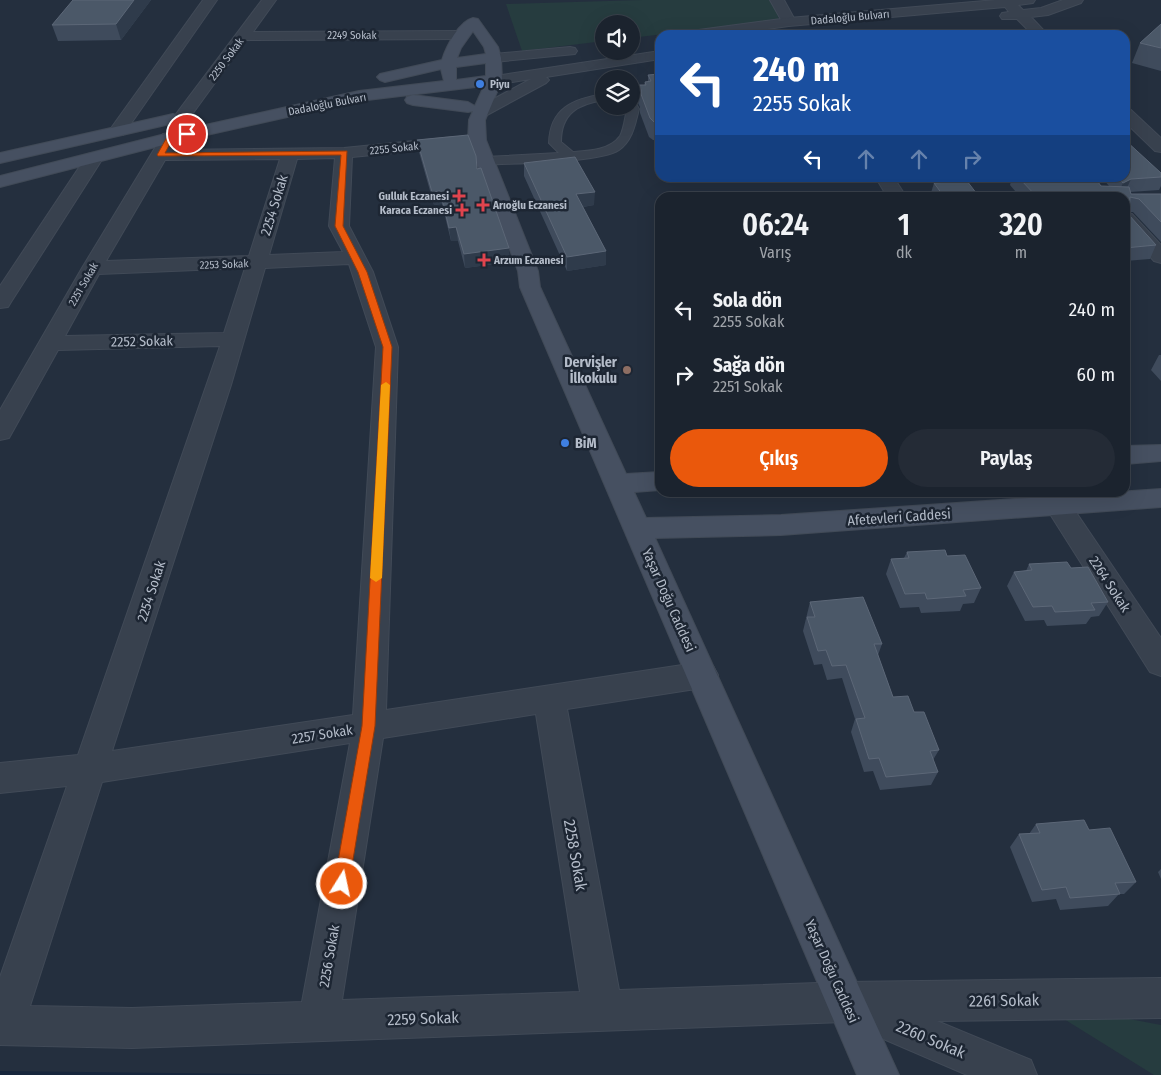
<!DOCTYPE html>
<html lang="tr">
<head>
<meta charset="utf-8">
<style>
  :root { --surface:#1b232e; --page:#242b36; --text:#f1f3f6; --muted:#a0a4aa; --line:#39404a; --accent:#ea580c }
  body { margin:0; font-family:"Fira Sans Condensed",sans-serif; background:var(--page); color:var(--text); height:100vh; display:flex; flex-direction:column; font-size:19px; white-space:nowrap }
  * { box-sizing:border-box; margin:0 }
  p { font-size:16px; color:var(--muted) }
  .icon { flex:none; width:28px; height:28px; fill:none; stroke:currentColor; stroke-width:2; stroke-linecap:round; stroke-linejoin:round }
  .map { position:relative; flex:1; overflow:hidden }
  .details { position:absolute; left:655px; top:192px; width:475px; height:305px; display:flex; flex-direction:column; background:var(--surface); border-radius:15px; box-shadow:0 5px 20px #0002,0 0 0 1px var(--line) }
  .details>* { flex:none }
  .banner { position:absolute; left:655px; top:30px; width:475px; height:152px; border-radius:15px; box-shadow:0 5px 20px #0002,0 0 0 1px var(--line); background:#1a4fa0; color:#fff; overflow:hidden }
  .fabs { position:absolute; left:595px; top:15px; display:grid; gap:10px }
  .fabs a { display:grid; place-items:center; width:45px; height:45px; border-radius:50%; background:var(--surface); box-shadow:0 5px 20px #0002,0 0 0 1px var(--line); font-size:25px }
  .pin { position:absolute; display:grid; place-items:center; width:42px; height:42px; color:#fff; margin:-21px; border:2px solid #fff; border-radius:50%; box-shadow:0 1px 5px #0007 }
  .me { position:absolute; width:55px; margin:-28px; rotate:10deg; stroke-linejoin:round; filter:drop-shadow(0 0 4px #0008) }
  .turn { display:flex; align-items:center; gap:18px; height:105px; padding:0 15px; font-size:22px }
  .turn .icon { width:65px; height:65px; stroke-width:2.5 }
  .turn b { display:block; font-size:35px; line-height:42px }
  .lanes { display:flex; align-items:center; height:48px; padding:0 15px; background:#0003; justify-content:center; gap:25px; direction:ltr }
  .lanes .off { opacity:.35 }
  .eta { display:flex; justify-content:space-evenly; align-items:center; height:85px; text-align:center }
  .eta b { font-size:30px; font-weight:600; line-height:35px }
  .action { display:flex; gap:10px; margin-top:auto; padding:10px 15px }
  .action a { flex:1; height:58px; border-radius:30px; background:var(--accent); color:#fff; font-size:20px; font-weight:600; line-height:58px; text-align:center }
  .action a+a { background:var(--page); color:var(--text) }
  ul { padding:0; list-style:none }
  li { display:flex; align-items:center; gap:15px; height:65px; padding:0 15px }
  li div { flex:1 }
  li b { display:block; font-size:19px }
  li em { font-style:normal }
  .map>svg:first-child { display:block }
  .green { fill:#263c3f }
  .water { fill:#17263c }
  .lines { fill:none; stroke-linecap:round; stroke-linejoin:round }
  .service-casing { stroke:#414a57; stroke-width:2 }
  .minor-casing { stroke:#414a57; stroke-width:2 }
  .tertiary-casing { stroke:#414a57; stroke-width:2 }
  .secondary-casing { stroke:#414a57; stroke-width:2 }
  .service { fill:#38414e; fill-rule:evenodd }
  .minor { fill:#38414e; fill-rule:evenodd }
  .tertiary { fill:#38414e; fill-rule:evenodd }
  .secondary { fill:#465061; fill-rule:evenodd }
  .wall { fill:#3f4b5c }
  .shaded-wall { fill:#2f3b4b }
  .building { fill:#4b5868; stroke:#5c6777 }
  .route { fill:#ea580c; stroke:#983908 }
  .slow { fill:#f59e0b }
  .shop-dot { fill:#3f7fe0; stroke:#1d2633; stroke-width:2 }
  .health-dot { fill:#e0444e; stroke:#1d2633; stroke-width:2 }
  .education-dot { fill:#8d6e63; stroke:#1d2633; stroke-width:2 }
  .labels { text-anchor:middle; stroke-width:5; stroke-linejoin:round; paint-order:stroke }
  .far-street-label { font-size:11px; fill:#b4bcc9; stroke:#1d2633 }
  .far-poi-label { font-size:11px; font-weight:bold; fill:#b4bcc9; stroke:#1d2633; text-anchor:start }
  .street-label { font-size:14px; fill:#b4bcc9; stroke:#1d2633 }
  .poi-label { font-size:14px; font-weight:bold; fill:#b4bcc9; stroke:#1d2633; text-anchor:end }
  .near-street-label { font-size:16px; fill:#b4bcc9; stroke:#1d2633 }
</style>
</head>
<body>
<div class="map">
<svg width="1161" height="1075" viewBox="0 0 1161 1075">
  <rect width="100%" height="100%" fill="#242f3e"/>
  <path class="green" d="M642,0h131l6,20 -148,18v-14h-27v17l-82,10 -16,-47z
    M1035,1001l126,24v50h-7z"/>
  <path class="water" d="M0,1071l330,4h-330z"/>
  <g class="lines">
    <defs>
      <path id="service" d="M604,94v6c-26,4 -43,13 -43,42l12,10c16,-1 37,-2 47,-16 4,-7 5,-19 7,-27l-1,-3h5v-5l4,1 4,7c-4,15 -6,31 -20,41 -19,13 -107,13 -134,15l-6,-4 6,-4 74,-4 -10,-10c1,-35 24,-44 55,-49z"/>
      <path id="minor" d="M262,0h14l-23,32 208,-1 5,1 2,3 -2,3 -5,1 -215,1 -58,80h-12l-2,-3 2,-3z
        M770,0h14l12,22 -2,3h-10z
        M169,133l6,1 2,4 -6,12 173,-2 110,-11 6,1 3,4 -3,4 -6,1 -102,10 -3,69 24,46 25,75 -12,363 316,-48 11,4 5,9 -5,9 -11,4 -135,21 52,281 227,-8 315,-4v40l-224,3 94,39 6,15h-70l-123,-53 -712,26 -132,-3v-68l67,-191 -67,7v-30l78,-8 142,-409 -162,4 -49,88 -9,2v-30l82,-142 79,-130 2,-4zM335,158l-6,68 14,26 -74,3 28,-96zM280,159l-31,97 -143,5 59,-101zM349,264l27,83 -23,368 -241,36 119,-366 34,-117zM245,268l-21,65 -159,3 34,-62zM536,714l44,278 -238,8 41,-262zM350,743l-48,259 -170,6 -102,-2 72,-224z
        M94,153l6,1 3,4 -92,144 -3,5 -8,1v-22l88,-132z
        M876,178h18l13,20h-19z
        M1125,212l7,2 29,31v18l-7,-2 -29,-32z
        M1058,497l9,2 94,139v38l-11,-4 -105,-166 4,-7z"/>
      <path id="tertiary" d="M203,0h14l-94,135h-12l-2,-4z
        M996,0h39l-2,3 -15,2 5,5 18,-2 22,-8h20l-2,3 -33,12 -17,2 17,18h-15l-16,-16h-15l-2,-3 2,-3 7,-1 -4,-5 -216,19 -66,9h-39l2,-3 5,-1 98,-13z
        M570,47l5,1 2,3 -2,3 -81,8 -5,-1 -2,-3 2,-3 5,-1z
        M660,51v8l-114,18 3,3 -3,3 -59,32h-12l-2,-3 2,-3 56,-30 -37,6 -5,-2 -3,-3 3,-3z
        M1125,108l6,2 30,28v14l-6,-1 -30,-29z"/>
      <path id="secondary" d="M473,18l5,1 20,28 3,11 1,22 -17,40 1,20 52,131 2,16 86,187 34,-2v18l-26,2 12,26 135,-3 380,-26v18l-380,28 -126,3 244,537h-42l-337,-788 -2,-16 -50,-131 1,-20 4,-9 -5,1 -55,-7 -6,-2 -2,-3 2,-3 6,-2 55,7 7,4 9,-20 -125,15 -188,42 -171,44v-11l169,-43 190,-42 85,-10 -3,-12 -56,13 -5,-2 -3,-3 3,-3 62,-14c4,-13 17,-39 31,-42zM473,31l11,16 2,7 -29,4 4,-10zM486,63v13l-30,4v-13z
        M173,114l6,2 2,3 -2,3 -179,41v-10z
        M1161,445v16l-36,3v-18z"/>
    </defs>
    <use href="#service" class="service-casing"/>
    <use href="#minor" class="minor-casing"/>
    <use href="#tertiary" class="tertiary-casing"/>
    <use href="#secondary" class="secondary-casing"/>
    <use href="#service" class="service"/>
    <use href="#minor" class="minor"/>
    <use href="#tertiary" class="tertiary"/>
    <use href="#secondary" class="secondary"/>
  </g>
  <path class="wall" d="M73,0h78l-30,40 -63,1 -6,-16z
    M1161,24v47l-29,-8 8,-20z
    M660,74v68l-1,-2h-6l-4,-3 -9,-24v-6l-2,-4 1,-18h5l1,-3h3v-7z
    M417,140l60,29 33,93 -45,6 -7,-27h-7l-9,-37 -8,1 -15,-53z
    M524,163l70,42 -11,2 23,44v14l-39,6 -43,-95z
    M1161,173v13l-2,4 -29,2 1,2h30v48l-28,-30h-4v3l27,30 -6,14 -25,2v-63h-104l-11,-13 2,-7h83l6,8h8l-6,-7 1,-1h21z
    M934,183l46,15h-49l-1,-2z
    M1159,355h2v26l-10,-11z
    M907,552l40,4 34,32 -7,15 -11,1 -3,7 -39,2 -2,-6 -19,1 -14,-34 5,-15 13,-1z
    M1029,564l42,4 37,34 -9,14 -8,1 -5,7 -39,2 -3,-6 -19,1 -18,-35 7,-14 12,-1z
    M810,602l72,42 -4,11 15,42 21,15 25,38 -6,10 5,12 -7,13 -51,5 -7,-19 -9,1 -13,-40 4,-13 -13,-41 -15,2 -5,-16 -8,1 -11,-34z
    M1036,824l53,6 47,52 -12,12h-5l-11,12 -48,4 -4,-11 -24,3 -22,-55 9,-13h10z
    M1161,869v10l-3,-7z"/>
  <path class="shaded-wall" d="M134,0h17l-30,40 -5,-16z
    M1131,179l-6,13 -8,4 6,-13z
    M440,191l2,13 -8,1 -2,-13z
    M595,192l-1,13 -18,3v-14z
    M456,227l2,14h-7l-2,-13z
    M509,248l1,14 -45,6 -1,-14z
    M606,251v14l-39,6v-14z"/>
  <path class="building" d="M73,0h61l-18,24 -64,1z
    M1161,24v24l-21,-5z
    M660,74v47l-6,1 -4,-4 -9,-24v-4l-2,-5h7l-1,-3 6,-1 -3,-6z
    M468,135l8,21 1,13 4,-1 28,80 -45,6 -8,-27 -7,1 -9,-37 -8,1 -15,-52z
    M1125,140l36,33v4l-30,2 -8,4 -5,-5h7z
    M575,157l20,35 -19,2 30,57 -39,6 -43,-94z
    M1019,178h76l6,8 28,1 2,7h30v28l-22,-23 -9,-2 -1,18 27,30 -31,3v-50h-87z
    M967,181l13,17h-35l-11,-15z
    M876,194l2,4h-64z
    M945,550l2,6 18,-1 16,33 -18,2 3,6 -39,3 -2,-6 -20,1 -14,-35 18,-1 -2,-6z
    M1067,562l4,6 17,-1 20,35 -17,1 4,7 -40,2 -3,-6 -19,1 -19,-35 18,-2 -3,-6z
    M863,597l19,47h-8l19,53 15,-1 6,16h10l15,38 -9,1 8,21 -52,5 -7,-19 -10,1 -13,-40 9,-1 -19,-53 -14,1 -6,-16 -8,1 -11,-34h8l-5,-15z
    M1084,820l5,10 21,-2 26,54 -21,1 5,11 -50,4 -4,-11 -24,3 -23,-56 21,-1 -4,-9z"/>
  <path class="route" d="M187,132l3,2 -1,2 -17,4 -7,13 182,-2 -4,75 24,46 25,75 -17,379 -26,158 -2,5 -5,2 -6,-2 -2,-5 28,-158 21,-379 -25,-75 -23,-46 6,-71 -183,1 -1,-1 10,-18z"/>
  <path class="slow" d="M386,382l4,3 -8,193 -6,4 -6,-4 11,-193z"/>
  <g class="shop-dot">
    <circle cx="480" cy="84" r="5"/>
    <circle cx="565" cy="443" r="5"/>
  </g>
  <g class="health-dot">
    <path d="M456.5 188.5h5v5h5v5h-5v5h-5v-5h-5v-5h5z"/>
    <path d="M480.5 197.5h5v5h5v5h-5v5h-5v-5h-5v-5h5z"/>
    <path d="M459.5 202.5h5v5h5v5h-5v5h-5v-5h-5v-5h5z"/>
    <path d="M481.5 252.5h5v5h5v5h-5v5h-5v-5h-5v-5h5z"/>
  </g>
  <circle class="education-dot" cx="627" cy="370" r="5"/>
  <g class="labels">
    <g class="far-street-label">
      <text transform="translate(850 17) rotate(-5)" y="4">Dadaloğlu Bulvarı</text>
      <text x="352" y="39">2249 Sokak</text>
      <text transform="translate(226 59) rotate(-53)" y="4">2250 Sokak</text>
      <text transform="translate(327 104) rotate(-11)" y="4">Dadaloğlu Bulvarı</text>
      <text transform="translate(394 148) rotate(-6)" y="4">2255 Sokak</text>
      <text transform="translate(224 264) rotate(-2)" y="4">2253 Sokak</text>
      <text transform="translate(83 284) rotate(-60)" y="4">2251 Sokak</text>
    </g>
    <g class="far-poi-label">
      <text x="490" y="88">Piyu</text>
      <text x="449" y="200" text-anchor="end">Gulluk Eczanesi</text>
      <text x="493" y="209">Arıoğlu Eczanesi</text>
      <text x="452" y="214" text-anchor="end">Karaca Eczanesi</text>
      <text x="494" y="264">Arzum Eczanesi</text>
    </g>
    <g class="street-label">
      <text transform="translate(274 205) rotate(-73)" y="5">2254 Sokak</text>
      <text transform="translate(142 341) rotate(-1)" y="5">2252 Sokak</text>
      <text transform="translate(899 517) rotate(-4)" y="5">Afetevleri Caddesi</text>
      <text transform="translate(1110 584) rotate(57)" y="5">2264 Sokak</text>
      <text transform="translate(151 591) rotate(-72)" y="5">2254 Sokak</text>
      <text transform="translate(669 600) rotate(66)" y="5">Yaşar Doğu Caddesi</text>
      <text transform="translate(322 734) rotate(-9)" y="5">2257 Sokak</text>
      <text transform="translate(329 956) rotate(-80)" y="5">2256 Sokak</text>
      <text transform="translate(832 971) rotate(66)" y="5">Yaşar Doğu Caddesi</text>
    </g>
    <g class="poi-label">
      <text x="617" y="367">Dervişler<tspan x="617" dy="16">İlkokulu</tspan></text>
      <text x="575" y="448" text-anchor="start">BiM</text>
    </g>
    <g class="near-street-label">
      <text transform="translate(576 855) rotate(80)" y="6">2258 Sokak</text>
      <text transform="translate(1004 1000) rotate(-1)" y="6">2261 Sokak</text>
      <text transform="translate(423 1018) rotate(-2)" y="6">2259 Sokak</text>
      <text transform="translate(931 1039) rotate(23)" y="6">2260 Sokak</text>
    </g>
  </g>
</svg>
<div class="fabs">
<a><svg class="icon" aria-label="sound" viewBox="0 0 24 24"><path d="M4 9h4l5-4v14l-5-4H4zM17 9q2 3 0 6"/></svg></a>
<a><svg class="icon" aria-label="layers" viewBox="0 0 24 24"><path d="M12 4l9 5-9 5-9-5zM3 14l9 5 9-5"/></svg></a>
</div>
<div class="pin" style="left:187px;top:134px;background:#d93025"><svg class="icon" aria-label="arrive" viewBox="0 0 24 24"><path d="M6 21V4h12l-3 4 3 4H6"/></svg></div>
<svg class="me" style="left:342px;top:884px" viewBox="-20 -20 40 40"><circle r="17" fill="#ea580c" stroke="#fff" stroke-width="3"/><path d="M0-11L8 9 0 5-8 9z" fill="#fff"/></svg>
<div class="banner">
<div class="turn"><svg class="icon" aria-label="left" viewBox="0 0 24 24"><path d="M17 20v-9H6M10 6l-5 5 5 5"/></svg><div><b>240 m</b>2255 Sokak</div></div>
<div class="lanes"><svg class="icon" aria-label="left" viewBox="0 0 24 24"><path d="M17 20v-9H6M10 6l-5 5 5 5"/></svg><svg class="icon off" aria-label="ahead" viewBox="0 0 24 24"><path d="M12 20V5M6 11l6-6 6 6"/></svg><svg class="icon off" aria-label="ahead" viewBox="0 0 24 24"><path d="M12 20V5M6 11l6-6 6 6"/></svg><svg class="icon off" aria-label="right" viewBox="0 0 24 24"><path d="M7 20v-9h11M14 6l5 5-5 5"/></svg></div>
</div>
<section class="details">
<div class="eta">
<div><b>06:24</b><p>Varış</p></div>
<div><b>1</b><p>dk</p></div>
<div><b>320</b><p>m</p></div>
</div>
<ul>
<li><svg class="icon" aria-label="left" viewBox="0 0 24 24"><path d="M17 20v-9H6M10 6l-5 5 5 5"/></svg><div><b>Sola dön</b><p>2255 Sokak</p></div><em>240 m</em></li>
<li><svg class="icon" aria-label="right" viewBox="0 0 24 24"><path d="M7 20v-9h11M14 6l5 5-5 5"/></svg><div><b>Sağa dön</b><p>2251 Sokak</p></div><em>60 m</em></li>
</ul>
<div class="action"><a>Çıkış</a><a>Paylaş</a></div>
</section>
</div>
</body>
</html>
